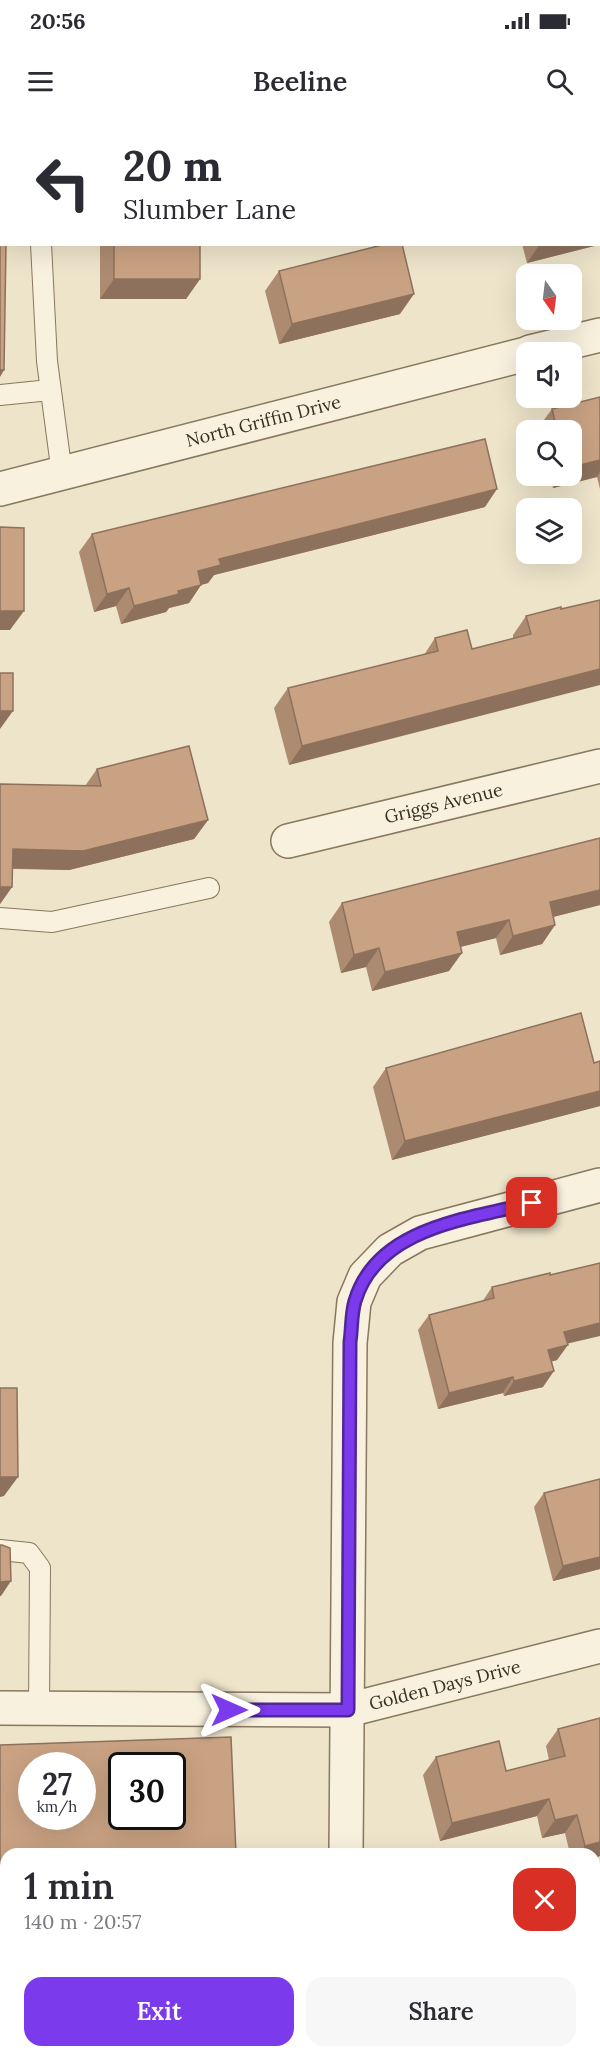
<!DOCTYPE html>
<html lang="en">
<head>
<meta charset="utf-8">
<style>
  :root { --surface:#fff; --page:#f7f7f7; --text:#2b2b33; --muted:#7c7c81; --accent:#7c3aed }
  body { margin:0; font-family:Lora,serif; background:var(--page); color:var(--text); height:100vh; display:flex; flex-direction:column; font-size:22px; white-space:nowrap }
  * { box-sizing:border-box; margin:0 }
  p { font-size:20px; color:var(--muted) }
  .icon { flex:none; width:33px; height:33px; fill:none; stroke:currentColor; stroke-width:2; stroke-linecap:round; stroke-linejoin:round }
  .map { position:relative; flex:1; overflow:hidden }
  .details { position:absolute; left:0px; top:1728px; width:600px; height:210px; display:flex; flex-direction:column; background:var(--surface); border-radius:18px 18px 0 0; box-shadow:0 6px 24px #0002 }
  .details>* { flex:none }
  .hud { position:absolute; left:0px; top:0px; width:600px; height:126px; box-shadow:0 6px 24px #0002; background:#fff; color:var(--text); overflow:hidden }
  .needle { width:39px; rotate:166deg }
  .buttons { position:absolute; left:516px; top:144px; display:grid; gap:12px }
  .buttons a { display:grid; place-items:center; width:66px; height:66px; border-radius:12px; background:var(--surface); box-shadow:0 6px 24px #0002; font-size:30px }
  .speed { position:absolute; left:18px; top:1632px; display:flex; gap:12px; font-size:30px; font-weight:700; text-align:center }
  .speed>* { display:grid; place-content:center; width:78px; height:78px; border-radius:50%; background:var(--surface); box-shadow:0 6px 24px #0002; line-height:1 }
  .speed small { font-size:15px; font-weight:400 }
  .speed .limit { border:3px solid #111; border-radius:9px; background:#fff; color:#111 }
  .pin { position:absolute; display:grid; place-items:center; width:51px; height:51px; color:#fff; margin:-26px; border-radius:12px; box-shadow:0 3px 9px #0006 }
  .me { position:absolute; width:66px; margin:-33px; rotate:90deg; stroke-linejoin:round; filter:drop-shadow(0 0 4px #0008) }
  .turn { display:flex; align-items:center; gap:21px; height:126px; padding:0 24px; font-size:27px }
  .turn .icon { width:78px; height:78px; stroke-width:2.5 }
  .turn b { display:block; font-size:42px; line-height:51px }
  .round { display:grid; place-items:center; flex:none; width:63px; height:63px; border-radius:18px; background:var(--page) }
  .overview { display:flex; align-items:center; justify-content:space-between; height:102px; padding:0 24px }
  h1 { font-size:36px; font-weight:600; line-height:45px }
  .action { display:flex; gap:12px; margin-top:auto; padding:12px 24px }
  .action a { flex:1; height:69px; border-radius:18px; background:var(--accent); color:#fff; font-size:24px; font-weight:600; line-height:69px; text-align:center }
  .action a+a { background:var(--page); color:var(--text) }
  .status { display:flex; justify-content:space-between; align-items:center; height:42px; padding:0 30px; background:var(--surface); direction:ltr }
  .status svg { height:16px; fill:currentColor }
  header { display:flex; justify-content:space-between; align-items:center; height:78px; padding:0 24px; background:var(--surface); font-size:27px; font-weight:600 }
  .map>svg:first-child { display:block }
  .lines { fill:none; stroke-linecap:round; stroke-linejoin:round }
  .service-casing { stroke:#89775f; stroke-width:22 }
  .minor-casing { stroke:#89775f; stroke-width:36 }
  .service { stroke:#f8f1de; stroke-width:20 }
  .minor { stroke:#f8f1de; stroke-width:33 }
  .wall { fill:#ad8b71 }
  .shaded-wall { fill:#8d715c }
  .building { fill:#c9a283; stroke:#8d715c; stroke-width:1.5; fill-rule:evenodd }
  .route-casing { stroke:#51269a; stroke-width:15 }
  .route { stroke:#7c3aed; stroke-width:10 }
  .labels { text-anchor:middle; stroke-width:4.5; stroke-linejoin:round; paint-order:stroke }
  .street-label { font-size:18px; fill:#3a2f22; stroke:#f5eeda }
</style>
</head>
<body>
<div class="status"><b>20:56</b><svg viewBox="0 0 49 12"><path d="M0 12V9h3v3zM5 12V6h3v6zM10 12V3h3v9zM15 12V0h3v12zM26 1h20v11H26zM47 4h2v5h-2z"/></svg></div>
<header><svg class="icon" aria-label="menu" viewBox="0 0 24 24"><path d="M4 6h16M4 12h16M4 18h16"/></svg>Beeline<svg class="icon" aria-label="search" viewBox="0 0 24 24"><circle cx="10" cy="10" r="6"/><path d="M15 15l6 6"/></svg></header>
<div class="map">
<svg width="600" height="1938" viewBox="0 0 600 1938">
  <rect width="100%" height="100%" fill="#ede4ca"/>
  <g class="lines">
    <defs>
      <path id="service" d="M42,2v-2
        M0,22h2
        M41,124l6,117 15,113
        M0,275l50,-5
        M0,798l52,4 157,-34
        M0,1430l29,3 11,15 -1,140
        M0,1827l6,1"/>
      <g id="minor">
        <path d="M530,232l70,-17"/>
        <path id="s1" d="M0,369l526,-135"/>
        <path id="s2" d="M288,721l312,-75"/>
        <path id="s3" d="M0,1588l348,2 252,-64"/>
        <path d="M346,1734l4,-511 4,-41 11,-26 25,-26 30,-17 180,-48"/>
        <path d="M344,1938v-6"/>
      </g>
    </defs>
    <use href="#service" class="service-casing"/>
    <use href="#minor" class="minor-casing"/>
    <use href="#service" class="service"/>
    <use href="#minor" class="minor"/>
  </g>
  <path class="wall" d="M100,124h100v35l-14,20h-86z
    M522,124h73l-1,2 -67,17z
    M279,151l121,43 -121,30 -14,-53z
    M600,277v92l-3,-12 -44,11 -3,-12h22v-46h-33l-1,-2 14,-19z
    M485,387l-271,68 -6,8 -7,2 -12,18 -20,5 -3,4 -45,12 -5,-18 -22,6 -15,-60 13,-18z
    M600,480l-311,165 -15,-57 14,-20 136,-33 11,-17 37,11 41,-10v-4l13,-19 35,-7z
    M97,649l111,51 -14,19 -125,31 -56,-1 -1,18 -12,17v-120l85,2z
    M600,718v67l-47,12 2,8 -13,19 -42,11 -4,-17 -36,9 -11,24 -77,20 -6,-24 -25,6 -12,-51 13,-19z
    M600,941v45l-208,54 -19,-73 13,-19 208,-5z
    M492,1167l75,57 -10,16 -6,2 -8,25 -39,9 -1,-3 -65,16 -20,-79 11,-15 53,-13z
    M544,1373l56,76 -47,12 -19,-74z
    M600,1598v138l-6,2v-4h-24l-5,-21 -23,5 -5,-22 -97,25 -17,-66 13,-18 70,14 43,-11 -3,-14 12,-17z
    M599,1873h1v60l-6,-24v-30z"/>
  <path class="shaded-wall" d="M600,108v10l-2,2v-11z
    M540,124h55l-1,2 -67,17z
    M114,159h86l-14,20h-86z
    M414,174l-14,20 -121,30 13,-20z
    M0,250h4l-4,7z
    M600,340v12l-3,5 -44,11 8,-12h11v-9z
    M497,369l-12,18 -271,68 -6,8 -23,6 13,-18 21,-12z
    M201,465l-12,18 -20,5 -3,4 -45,12 13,-18 44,-15z
    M129,468l-13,18 -22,6 13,-18z
    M0,491h24l-14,19h-10z
    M600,549v16l-311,80 13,-19z
    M0,591h13l-13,18z
    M208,700l-14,19 -125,31 -69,-2 13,-19z
    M0,767h12l-12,17z
    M600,770v15l-63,16 13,-19z
    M509,800l-13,18 -52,13 13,-19z
    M555,805l-13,19 -42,11 13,-19z
    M379,828l-13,19 -25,6 13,-18z
    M462,833l-13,18 -77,20 13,-19z
    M600,971v15l-208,54 13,-19z
    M600,1203v13l-47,11 11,-15z
    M568,1225l-11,15 -20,5 11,-15z
    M554,1251l-11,16 -39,9 10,-15z
    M513,1257l-10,16 -65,16 11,-16z
    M0,1357h18l-14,19 -4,1z
    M600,1437v12l-47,12 10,-15z
    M11,1461l-10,15h-1v-14z
    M549,1679l-12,17 -97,25 12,-18z
    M577,1695l-12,18 -23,5 13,-18z
    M600,1722v14l-6,2v-4h-15l6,-8z
    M0,1759h6v23h-6z"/>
  <path class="building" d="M0,35h2v89h4l-2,126h-4z
    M598,69l2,6v33l-2,1z
    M114,124h86v35h-86z
    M386,124h16l12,50 -122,30 -13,-53z
    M600,277v63l-28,7v-37h-15l-5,-21z
    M485,319l12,50 -278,70 2,6 -23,6 3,14 -23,6 1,3 -45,12 -5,-18 -22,6 -15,-60z
    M0,407l24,1v83h-24z
    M600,480v69l-298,77 -14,-58 150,-37 -3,-13 32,-8 5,19 59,-15 -5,-18 35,-9v2z
    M0,553h13v38h-13z
    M189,626l19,74 -125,31 -70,-2 -1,38h-12v-103l101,2 -4,-17z
    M600,718v52l-50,12 5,23 -42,11 -4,-16 -52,12 5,21 -77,19 -6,-24 -25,7 -12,-52z
    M581,893l13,50 6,-2v30l-195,50 -19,-73z
    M600,1143v60l-36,9 4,13 -20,5 6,21 -40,10 -1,-4 -64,16 -20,-78 65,-17 -2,-11 58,-14v2z
    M0,1268h17l1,89h-18z
    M600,1359v78l-37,9 -19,-73z
    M0,1425h2l8,3 1,33 -11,1z
    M600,1598v124l-15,4 -8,-31 -22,5 -6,-21 -97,24 -16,-66 63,-16 7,30 59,-15 -7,-27z
    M231,1617l5,117h-230v25h-6v-134zM32,1646h50v50h-50zM122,1646h50v50h-50z
    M0,1876h6v56h88v6h-94z"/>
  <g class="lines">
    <defs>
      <path id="route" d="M229,1590h119l2,-368c2,-13 1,-28 5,-41 22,-74 114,-82 177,-98"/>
    </defs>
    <use href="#route" class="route-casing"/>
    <use href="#route" class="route"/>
  </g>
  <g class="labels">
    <g class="street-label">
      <text dy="6" stroke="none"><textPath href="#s1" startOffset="272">North Griffin Drive</textPath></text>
      <text dy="6" stroke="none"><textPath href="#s2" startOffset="160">Griggs Avenue</textPath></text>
      <text dy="6" stroke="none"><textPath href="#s3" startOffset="448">Golden Days Drive</textPath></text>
    </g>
  </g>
</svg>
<div class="buttons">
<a><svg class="needle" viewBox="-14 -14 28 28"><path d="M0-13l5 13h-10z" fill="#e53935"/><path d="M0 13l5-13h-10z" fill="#7c7c81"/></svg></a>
<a><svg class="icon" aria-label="sound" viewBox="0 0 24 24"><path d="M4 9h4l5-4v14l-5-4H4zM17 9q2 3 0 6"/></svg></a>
<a><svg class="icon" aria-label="search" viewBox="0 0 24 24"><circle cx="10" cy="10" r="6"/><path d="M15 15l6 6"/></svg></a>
<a><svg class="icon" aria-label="layers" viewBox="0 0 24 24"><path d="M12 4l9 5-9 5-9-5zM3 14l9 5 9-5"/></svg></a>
</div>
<div class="speed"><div>27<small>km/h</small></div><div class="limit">30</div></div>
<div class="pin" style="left:532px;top:1083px;background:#d93025"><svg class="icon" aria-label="arrive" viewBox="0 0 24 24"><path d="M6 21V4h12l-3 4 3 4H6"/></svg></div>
<svg class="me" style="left:229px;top:1590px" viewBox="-20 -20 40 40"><path d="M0-17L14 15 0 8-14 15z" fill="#7c3aed" stroke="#fff" stroke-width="4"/></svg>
<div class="hud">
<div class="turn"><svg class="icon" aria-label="left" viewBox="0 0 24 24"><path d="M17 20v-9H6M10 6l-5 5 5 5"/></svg><div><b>20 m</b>Slumber Lane</div></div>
</div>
<section class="details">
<div class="overview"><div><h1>1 min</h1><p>140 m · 20:57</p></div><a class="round" style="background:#d93025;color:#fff"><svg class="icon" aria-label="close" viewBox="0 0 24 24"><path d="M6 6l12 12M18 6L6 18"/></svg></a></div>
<div class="action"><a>Exit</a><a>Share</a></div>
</section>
</div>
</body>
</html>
